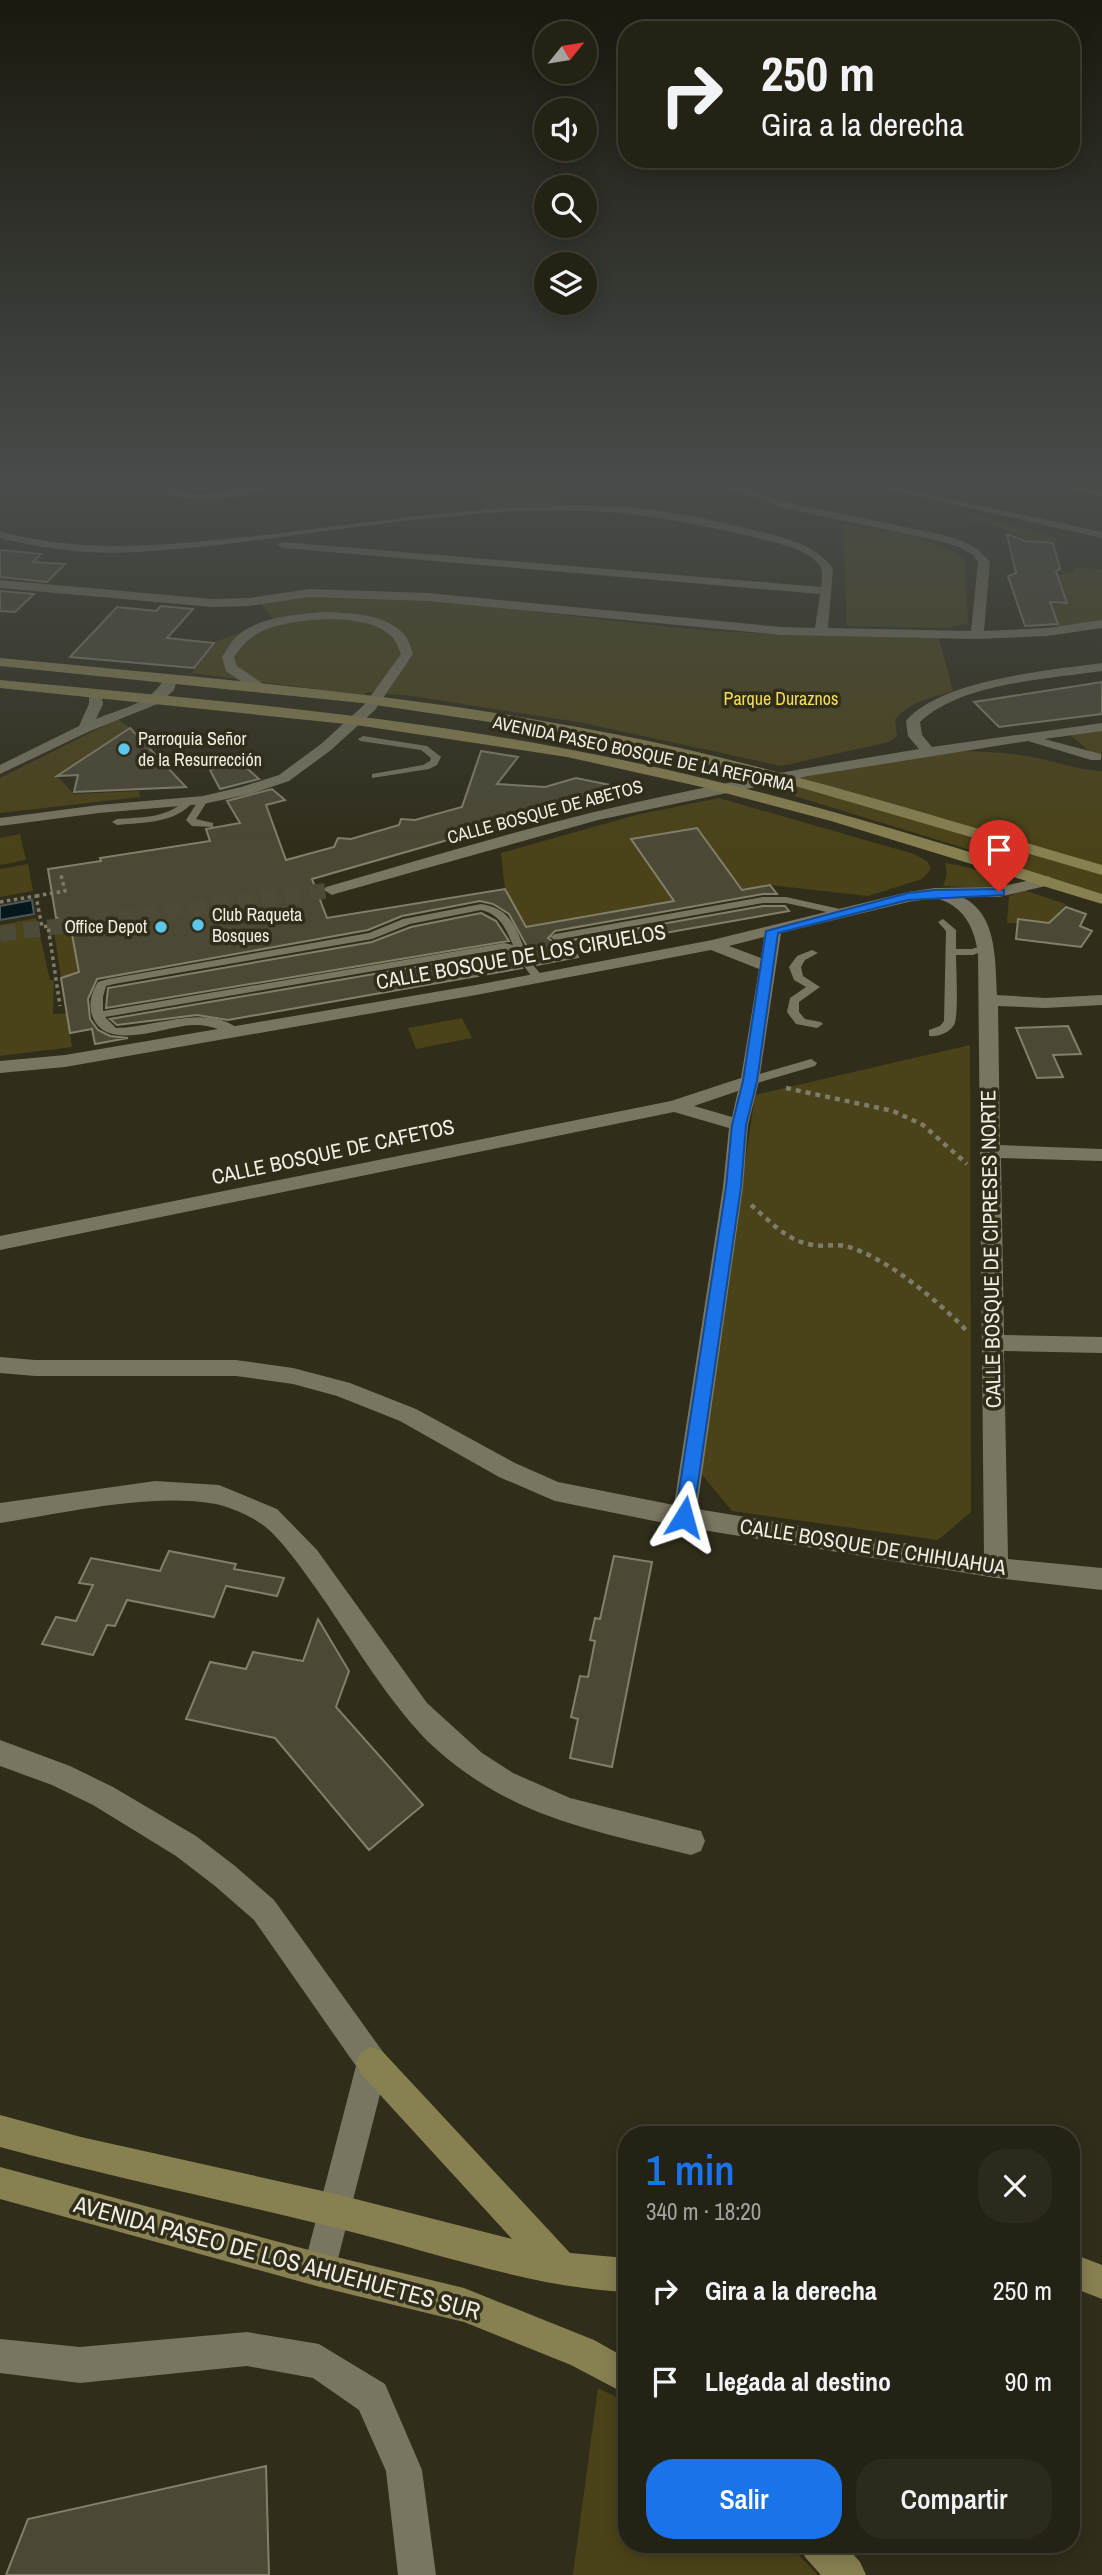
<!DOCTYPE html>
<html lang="es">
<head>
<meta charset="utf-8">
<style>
  :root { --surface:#242214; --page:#2c2a1d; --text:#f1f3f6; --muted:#a3a4a0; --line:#413f34; --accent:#1a73e8 }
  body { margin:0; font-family:"Archivo Narrow",sans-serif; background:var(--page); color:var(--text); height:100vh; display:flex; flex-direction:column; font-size:26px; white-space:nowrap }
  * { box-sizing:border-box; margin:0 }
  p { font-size:23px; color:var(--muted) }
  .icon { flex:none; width:38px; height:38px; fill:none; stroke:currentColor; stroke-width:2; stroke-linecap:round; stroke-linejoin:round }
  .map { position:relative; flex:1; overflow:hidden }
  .panel { position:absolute; left:618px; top:2126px; width:462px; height:427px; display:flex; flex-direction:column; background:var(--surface); border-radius:28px; box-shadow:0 4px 18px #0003,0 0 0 2px var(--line) }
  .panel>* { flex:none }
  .top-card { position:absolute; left:618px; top:21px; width:462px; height:147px; border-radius:28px; box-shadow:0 4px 18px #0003,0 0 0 2px var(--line); background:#242214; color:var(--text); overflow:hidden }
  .needle { width:46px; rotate:60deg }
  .controls { position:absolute; left:534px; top:21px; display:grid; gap:14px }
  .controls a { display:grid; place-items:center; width:63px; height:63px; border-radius:50%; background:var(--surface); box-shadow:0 4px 18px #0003,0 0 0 2px var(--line); font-size:35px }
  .pin { position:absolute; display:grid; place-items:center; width:60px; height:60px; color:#fff; margin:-72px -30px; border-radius:50% 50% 50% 0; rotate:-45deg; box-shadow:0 0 7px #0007 }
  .pin .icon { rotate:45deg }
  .me { position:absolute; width:77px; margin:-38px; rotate:8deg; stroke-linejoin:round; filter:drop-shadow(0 0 5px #0008) }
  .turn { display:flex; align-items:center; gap:24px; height:147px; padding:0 28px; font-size:32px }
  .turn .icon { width:91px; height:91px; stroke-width:2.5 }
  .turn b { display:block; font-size:49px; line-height:60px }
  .round { display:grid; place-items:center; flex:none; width:74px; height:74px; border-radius:28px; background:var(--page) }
  .headline { display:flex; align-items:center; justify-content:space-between; height:119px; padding:0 28px }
  h1 { font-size:42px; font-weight:600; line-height:52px; color:var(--accent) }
  .cta { display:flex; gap:14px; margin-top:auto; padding:14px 28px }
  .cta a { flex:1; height:80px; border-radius:28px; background:var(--accent); color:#fff; font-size:28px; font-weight:600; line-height:80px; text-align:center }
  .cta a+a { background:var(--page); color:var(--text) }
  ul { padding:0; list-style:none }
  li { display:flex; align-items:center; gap:21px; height:91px; padding:0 28px }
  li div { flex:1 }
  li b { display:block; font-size:26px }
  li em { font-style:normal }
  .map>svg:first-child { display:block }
  .green { fill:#4a4319 }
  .water { fill:#06171c; stroke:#4c5857; stroke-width:2 }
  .building { fill:#4b4835; stroke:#827f6a; stroke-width:2 }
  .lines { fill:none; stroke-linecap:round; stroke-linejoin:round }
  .street-tunnel { stroke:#4d4a39; stroke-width:16; stroke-dasharray:16 8; stroke-linecap:butt }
  .path-far1 { stroke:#7d7b6c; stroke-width:3.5; stroke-dasharray:3.5 3.5; stroke-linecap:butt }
  .path { stroke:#7d7b6c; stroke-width:4.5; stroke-dasharray:5 5; stroke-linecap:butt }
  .lane { fill:#787560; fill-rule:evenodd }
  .street { fill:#787560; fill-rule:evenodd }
  .secondary { fill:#878051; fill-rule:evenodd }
  .route { fill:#1a73e8; stroke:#114b97; stroke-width:2 }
  .poi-dot { fill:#5cc7e8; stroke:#302d1b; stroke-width:2.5 }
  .labels { text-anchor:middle; stroke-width:7; stroke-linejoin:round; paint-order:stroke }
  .far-park-label { font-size:18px; fill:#f4df56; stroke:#302d1b }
  .far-poi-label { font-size:18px; fill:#efeee2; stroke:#302d1b; text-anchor:start }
  .far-street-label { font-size:18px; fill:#efeee2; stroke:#302d1b }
  .street-label { font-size:21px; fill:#efeee2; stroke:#302d1b }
  .near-street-label { font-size:24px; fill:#efeee2; stroke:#302d1b }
</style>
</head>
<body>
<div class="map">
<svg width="1102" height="2575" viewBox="0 0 1102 2575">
  <rect width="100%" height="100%" fill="#302d1b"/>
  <path class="green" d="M473,487h85l-1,19 -70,3z
    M971,514l92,25c-21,11 -51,-8 -70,-14 -6,-2 -15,-1 -22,-2z
    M843,523c41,9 88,12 122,36l3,64 -19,5 -102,-2z
    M1074,568l28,1v52l-43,7 -8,-24h16l-5,-16 -16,-10 29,-6z
    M300,597c127,-2 254,18 380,31 86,8 173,8 259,10l14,53c-19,6 -45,11 -58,29l2,16 -8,6 -108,24 -198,-43 -171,-27 -46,-4 -2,3 -172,-22 25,-32 57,-21 -14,-17z
    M118,719l12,9 -72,49 16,17 65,-3 1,6 -140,16v-35z
    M1102,727v31l-6,-1 -29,-25z
    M964,751c26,1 52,2 78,8 21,5 39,11 60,12v125l-101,-33 2,-3 -257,-79z
    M719,798l195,56 13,7 4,8 -9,10 -54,17 -98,-11 -244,42 -21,-38 -4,-36 135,-38z
    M20,834l6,26 -26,5v-27z
    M945,863c17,3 45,7 55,21l-10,4 -47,-2 4,-12z
    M28,864l5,27 -33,6v-28z
    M1023,890l43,14 -17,19h-42l2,-27z
    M36,918l14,62h4l-1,34 14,-1 5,34 -72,9v-131z
    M71,929l8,43 -18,6 -7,-46z
    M462,1018l10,20 -56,11 -8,-21z
    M970,1045l1,467 -33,28 -206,-29 -32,-39 55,-377z
    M598,2388l28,14v142l163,1 29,30h-245z"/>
  <path class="water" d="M32,900l2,14 -34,6v-14z"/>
  <path class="building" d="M1007,534l18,7 28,2 7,26 -4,2 11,32 -17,-1 8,22 -33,2 -17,-50 8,-3z
    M0,550l41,4 -8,8 32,2 -18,18 -47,-5z
    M0,591l34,3 -19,18 -15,-1z
    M161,606l32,3 -26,29 47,5 -20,25 -124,-11 47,-50 39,4z
    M1102,682v32l-103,13 -25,-25z
    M130,728l56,59 -112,5 4,-17 -21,1z
    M481,751l37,6 -21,27 48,3 31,-9 44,9 -22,7 3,2 -289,83 15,39 178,-29 21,38 148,-26 -43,-62 66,-11 45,62 28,-5 7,9h-14l-208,37 -7,7 7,5 208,-37h22l4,5 -215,38 4,8 -41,8 -28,-51 -16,-10 -13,-3 -78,15 -34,14 -271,49 -9,20 2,20 8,11 12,6 18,2 -33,6 -3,-15 -22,4 -9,-55 18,-6 -8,-43 -11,2 -2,-13h-2l-8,-49 53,-8 -1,-3 110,-17 -4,-12 34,-6 -13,-22 45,-12 13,11 -19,5 20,55 48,-13 4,-9 13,1 48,-14 2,-6 14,1 47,-13z
    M239,761l20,18 -39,10 -10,-19z
    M1066,907l20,7 -6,12 12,5 -11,16 -65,-8 2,-20 31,4z
    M481,913l15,8 13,20 -403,67 2,-20 264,-46 39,-15z
    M503,952l10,3 9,13 -294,52 -31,-5 -80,10 -7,-6z
    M1068,1026l13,28 -28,1 10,22 -26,1 -21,-50z
    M169,1551l67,13 -2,5 50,9 -7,18 -51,-10 -12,31 -87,-17 -12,26 -8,-1 -14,30 -51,-11 14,-27 20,4 17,-36 -14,-2 12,-25 69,13z
    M614,1556l38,6 -40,205 -42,-9 8,-39 -7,-2 9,-41 8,1 7,-36 -5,-1 5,-22 5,1z
    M318,1619l31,52 -13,36 87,98 -54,45 -94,-112 -89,-19 24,-57 36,7 7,-17 50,9z
    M266,2466l3,109h-263l22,-56z"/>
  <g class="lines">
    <path class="street-tunnel" d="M0,934l332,-44"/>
    <path class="path-far1" d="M36,896l29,-5 -4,-16
      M0,902l36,-6 6,31 6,-1 12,80"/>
    <path class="path" d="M786,1088l107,23 30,14 44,39
      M751,1205c20,17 36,36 62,40 11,2 23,-1 33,1 42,12 93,56 123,87"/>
    <path class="lane" d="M363,736l64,10 14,11 -4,8 -8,4 -57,9v-4l51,-9 7,-4 1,-3 -10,-8 -61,-9 -2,-2z
      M200,798l8,2 -12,19 17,4v4l-21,-1 -6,-6z
      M186,799l8,2c-19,23 -50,21 -77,24l-5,-3 5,-3c24,-2 51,0 69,-20z
      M763,897h23l63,14 1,2 -5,3 -59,-13h-23l-208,37 -5,-3 5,-3z
      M481,904c32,5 35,26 46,51 4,8 11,16 17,23l-2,2h-8l-19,-27 -12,-4 -398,68 11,11c38,0 92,-26 125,3l-6,4c-15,-5 -26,-11 -42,-10 -28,1 -85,27 -100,-7 -5,-13 -2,-25 5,-36l10,-3 261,-46 34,-14zM481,910c19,4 25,19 32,35l-9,-2 -401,68v-14l3,-11 8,-2 258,-45 38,-15z
      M943,919l13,11v19h16l13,-4 6,3 -18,7h-17c0,13 3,61 -2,70 -5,8 -16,12 -25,11v-6l11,-4 4,-5 2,-90 -8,-9z
      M812,950l6,3 -13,7 -4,7 2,9 17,11 -21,15v10l6,7 16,3 2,2 -6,4 -21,-4 -9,-12 3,-14 16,-11 -12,-7 -5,-13 8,-11z
      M811,1059l6,4 -2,3 -65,19 -6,-4 2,-3z"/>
    <path class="street" d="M167,487h10l1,4c30,9 59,-6 88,-4 -20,14 -73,15 -97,8z
      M725,487h15l50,16 153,32c19,5 35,11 47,27l-6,69 63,-3 55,-8v8l-55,8 -70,3 -196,-4 -353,-34 -119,-4 -60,9 -37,1 -212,-19v-8l212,19 37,-1 60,-9 119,4 353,34 34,1 5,-34 -537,-46 -6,-3 6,-3 538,45c1,-7 2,-15 -1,-21 -12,-18 -48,-24 -67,-29 -45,-11 -90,-20 -136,-24 -155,-13 -324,30 -480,39 -47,3 -92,-3 -137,-14v-6c40,9 80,15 121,14 165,-4 326,-46 492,-40 46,2 91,12 136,23 29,8 66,13 84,40l-5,59 143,3 7,-69 -5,-7 -14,-8 -19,-6 -156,-33z
      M877,487h18l207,45v6z
      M322,612c26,1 61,1 81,21 5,5 8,15 10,21l-38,56 -44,40 -42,31 -39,13 -47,10 -104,9 -99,13v-8l99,-13 104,-9 38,-9 38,-12 42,-31 44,-40 36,-50c-2,-4 -4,-11 -7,-15 -23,-28 -97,-21 -127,-10 -15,6 -24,15 -33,28l3,9 28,19v6h-10l-29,-20 -4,-14c4,-6 8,-14 13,-19 21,-21 59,-23 87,-26z
      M1102,663v8c-55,8 -141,12 -182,51l2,13 10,12 170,-24v8l-58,8 57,15v6h-10l-63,-19 -220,35 -210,44 -260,73 -6,2 -8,-5 2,-3c89,-26 178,-53 268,-75 107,-26 216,-45 325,-63l-11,-13 -2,-15c34,-41 144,-51 196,-58z
      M170,675l7,4 -3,11 -14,13 -70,28 -90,43v-9l79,-39 10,-22v-14l5,-1 7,4 2,11 -7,15c26,-11 58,-16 69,-43z
      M1048,876l8,5 -2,3 -55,13h-37c36,17 33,65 35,98l48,3 57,-3v10l-57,3 -47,-2 2,139 102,4v12l-101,-3 3,177 98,2v16l-98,-2 4,208 94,9v22l-106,-12 -312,-51 -129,-26 -56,-24 -99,-56 -63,-25 -44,-12 -57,-8h-201l-35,-3v-16l35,3h201l57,8 57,15 66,26 99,54 43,19 116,23 49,-318 6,-59 -55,-16 -674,138v-14l671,-135 70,-23 18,-109 -48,-19 -235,45 -411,72 -65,6v-12l65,-6 411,-70 236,-45 196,-48 27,-4 64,-1zM935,898c28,7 39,28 43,55l6,603 -287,-47 46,-322 5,-62 11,-44 22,-148 127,-31zM764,937l-3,21 -32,-12zM738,1091l-6,26 -38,-11z
      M155,1481l64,4 58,24 40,41 110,153 55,50 31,20 57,25 131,33 4,10 -4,10 -10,4c-96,-24 -180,-38 -256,-107 -44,-40 -85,-112 -120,-161 -13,-18 -37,-53 -55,-64 -11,-8 -31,-16 -44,-19 -65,-12 -151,9 -216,19v-20z
      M0,1740l70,26 43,21 83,49 39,30 39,34 109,152 5,11 -56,219 -12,5 -12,-5 -5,-12 53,-204 -102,-146 -39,-34 -39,-30 -83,-51 -41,-20 -52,-19z
      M247,2332l72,12 66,40 37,86 14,105h-38l-12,-104 -27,-61 -46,-32 -66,-12 -167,17 -80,-10v-34l80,8z"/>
    <path class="secondary" d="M1066,487h18l18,4v6z
      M0,658c215,21 432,37 644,82 155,33 306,81 458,125v10l-331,-96 -193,-44 -216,-32 -362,-37z
      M0,680c189,18 380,33 567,69 182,34 359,88 535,145v10l-271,-83 -129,-34 -135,-30 -211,-32 -356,-37z
      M372,2047l11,5 187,201 56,5v34c-98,-5 -194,-41 -290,-64 -112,-28 -225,-51 -336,-81v-32l81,22 255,57 176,45 -151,-165 -5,-11 5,-11z
      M0,2167l320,86 144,35 130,52 32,18v36l-55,-29 -107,-43 -144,-35 -320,-88z
      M1071,2253l31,12v34l-31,-12z
      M800,2544h44l16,18 6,13h-45l-16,-18z"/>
  </g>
  <linearGradient id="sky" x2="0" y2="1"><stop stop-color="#1a190f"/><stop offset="0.57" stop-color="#484c4a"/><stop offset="1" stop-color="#484c4a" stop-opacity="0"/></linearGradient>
  <rect width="1102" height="847" fill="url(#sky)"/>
  <path class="route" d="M999,889l5,1v5l-96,5 -130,33 -21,148 -11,44 -5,62 -48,330 -3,5 -6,3 -7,-3 -2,-5 51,-330 6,-62 11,-44 23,-150 142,-38 27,-3z"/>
  <g class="poi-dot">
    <circle cx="124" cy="749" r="7"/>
    <circle cx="198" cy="925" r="7"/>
    <circle cx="161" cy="927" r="7"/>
  </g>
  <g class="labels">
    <g class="far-park-label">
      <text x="781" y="705">Parque Duraznos</text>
    </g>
    <g class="far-poi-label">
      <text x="138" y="745">Parroquia Señor<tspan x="138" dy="21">de la Resurrección</tspan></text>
      <text x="212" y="921">Club Raqueta<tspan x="212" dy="21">Bosques</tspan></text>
      <text x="147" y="933" text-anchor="end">Office Depot</text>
    </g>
    <g class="far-street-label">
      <text transform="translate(644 754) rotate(12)" y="6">AVENIDA PASEO BOSQUE DE LA REFORMA</text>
      <text transform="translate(545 812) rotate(-15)" y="6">CALLE BOSQUE DE ABETOS</text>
    </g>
    <g class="street-label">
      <text transform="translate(521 957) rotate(-10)" y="7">CALLE BOSQUE DE LOS CIRUELOS</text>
      <text transform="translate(333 1152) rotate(-12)" y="7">CALLE BOSQUE DE CAFETOS</text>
      <text transform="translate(991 1249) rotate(-91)" y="7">CALLE BOSQUE DE CIPRESES NORTE</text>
      <text transform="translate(873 1547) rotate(9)" y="7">CALLE BOSQUE DE CHIHUAHUA</text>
    </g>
    <g class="near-street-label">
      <text transform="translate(277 2258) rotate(15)" y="8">AVENIDA PASEO DE LOS AHUEHUETES SUR</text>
    </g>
  </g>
</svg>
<div class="controls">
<a><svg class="needle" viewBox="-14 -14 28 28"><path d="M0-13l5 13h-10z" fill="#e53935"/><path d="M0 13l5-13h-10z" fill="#a3a4a0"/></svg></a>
<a><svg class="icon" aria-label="sound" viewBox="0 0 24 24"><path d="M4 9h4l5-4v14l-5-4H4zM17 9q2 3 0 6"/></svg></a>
<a><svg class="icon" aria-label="search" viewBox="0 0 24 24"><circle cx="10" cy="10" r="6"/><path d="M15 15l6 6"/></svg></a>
<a><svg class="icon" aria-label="layers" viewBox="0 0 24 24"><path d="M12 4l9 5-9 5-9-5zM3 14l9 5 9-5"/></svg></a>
</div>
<div class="pin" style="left:999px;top:892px;background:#d93025"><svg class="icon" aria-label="arrive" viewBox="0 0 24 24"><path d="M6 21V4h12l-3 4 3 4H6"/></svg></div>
<svg class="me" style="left:684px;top:1517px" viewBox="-20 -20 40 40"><path d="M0-17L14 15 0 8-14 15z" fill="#1a73e8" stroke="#fff" stroke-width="4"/></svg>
<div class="top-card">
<div class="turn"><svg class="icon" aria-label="right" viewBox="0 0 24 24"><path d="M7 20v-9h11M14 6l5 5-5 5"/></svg><div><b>250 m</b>Gira a la derecha</div></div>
</div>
<section class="panel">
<div class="headline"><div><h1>1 min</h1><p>340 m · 18:20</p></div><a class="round"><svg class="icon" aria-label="close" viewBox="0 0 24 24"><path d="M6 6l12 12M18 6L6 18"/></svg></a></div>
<ul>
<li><svg class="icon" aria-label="right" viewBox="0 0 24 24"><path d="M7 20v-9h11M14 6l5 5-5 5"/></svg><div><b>Gira a la derecha</b></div><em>250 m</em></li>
<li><svg class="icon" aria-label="arrive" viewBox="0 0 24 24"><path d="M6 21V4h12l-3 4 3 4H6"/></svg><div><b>Llegada al destino</b></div><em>90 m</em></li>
</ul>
<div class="cta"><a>Salir</a><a>Compartir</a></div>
</section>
</div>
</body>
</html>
